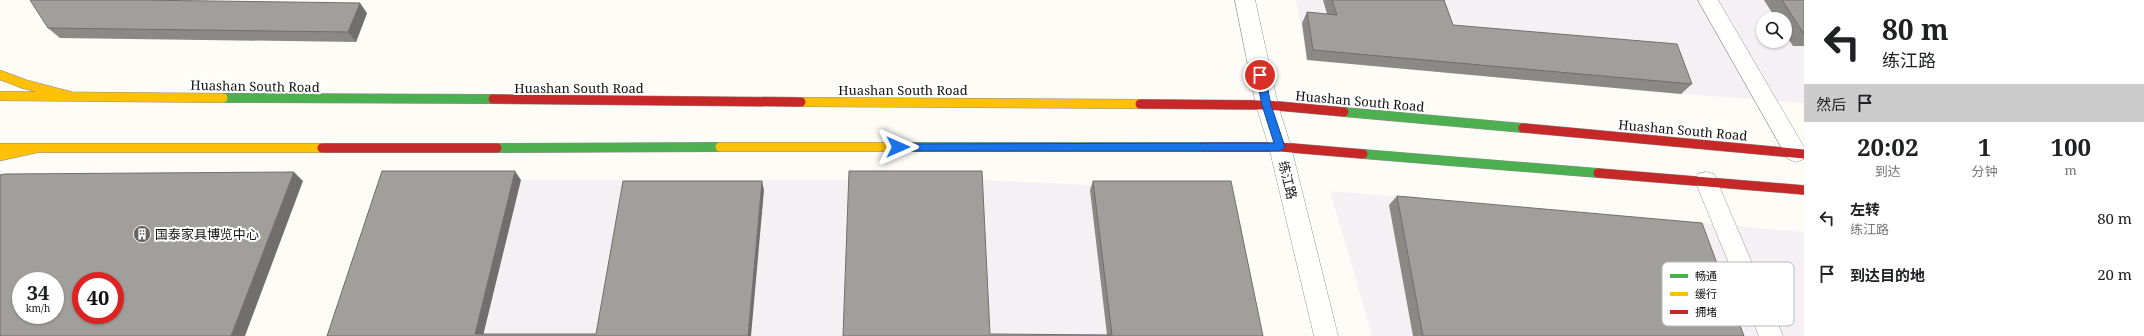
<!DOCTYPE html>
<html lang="zh">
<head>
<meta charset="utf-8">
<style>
  :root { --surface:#fff; --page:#f6f6f6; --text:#202124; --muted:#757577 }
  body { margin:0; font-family:"Noto Serif","Noto Sans SC",serif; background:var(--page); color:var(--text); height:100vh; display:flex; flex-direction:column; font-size:15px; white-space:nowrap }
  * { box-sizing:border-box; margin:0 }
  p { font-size:13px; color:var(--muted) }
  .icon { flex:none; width:22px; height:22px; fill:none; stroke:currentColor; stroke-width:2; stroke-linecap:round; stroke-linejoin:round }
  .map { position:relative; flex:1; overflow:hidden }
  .details { display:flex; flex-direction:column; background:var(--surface); width:340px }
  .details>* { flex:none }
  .hud { background:#fff; color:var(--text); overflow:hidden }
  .controls { position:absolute; left:1756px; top:12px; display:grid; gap:8px }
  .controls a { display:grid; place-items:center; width:36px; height:36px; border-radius:50%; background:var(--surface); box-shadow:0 1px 3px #0004; font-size:20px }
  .speed { position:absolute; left:12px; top:272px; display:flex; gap:8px; font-size:20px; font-weight:700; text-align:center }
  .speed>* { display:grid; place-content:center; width:52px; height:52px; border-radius:50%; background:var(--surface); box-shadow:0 1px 3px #0004; line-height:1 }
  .speed small { font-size:10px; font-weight:400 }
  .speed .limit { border:6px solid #d22; background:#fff; color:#111 }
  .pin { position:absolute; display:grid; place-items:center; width:34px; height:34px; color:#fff; margin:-17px; border:2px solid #fff; border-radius:50%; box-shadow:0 1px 4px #0007 }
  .me { position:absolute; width:44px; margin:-22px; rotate:90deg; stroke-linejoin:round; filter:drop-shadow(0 0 3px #0008) }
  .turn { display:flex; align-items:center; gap:14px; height:84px; padding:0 12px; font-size:18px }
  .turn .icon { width:52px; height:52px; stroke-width:2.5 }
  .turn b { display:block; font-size:28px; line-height:34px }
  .then { display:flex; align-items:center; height:38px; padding:0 12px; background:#0003; gap:8px; font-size:15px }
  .eta { display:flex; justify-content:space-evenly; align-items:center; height:68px; text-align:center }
  .eta b { font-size:24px; font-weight:700; line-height:28px }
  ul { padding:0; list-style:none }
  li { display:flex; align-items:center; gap:12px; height:56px; padding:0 12px }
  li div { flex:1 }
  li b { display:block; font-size:15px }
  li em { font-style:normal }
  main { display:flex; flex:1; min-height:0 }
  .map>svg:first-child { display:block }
  .industrial { fill:#f5f0f3; fill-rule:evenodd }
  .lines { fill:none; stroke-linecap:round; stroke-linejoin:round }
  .street-casing { stroke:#979795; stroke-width:1 }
  .fast-casing { stroke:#8e8d8b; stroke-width:10 }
  .slow-casing { stroke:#8e8d8b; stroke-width:10 }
  .jam-casing { stroke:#8e8d8b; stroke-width:10 }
  .street { fill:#fffffe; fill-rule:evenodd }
  .fast { stroke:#4caf50; stroke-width:9 }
  .slow { stroke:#ffc107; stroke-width:9 }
  .jam { stroke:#c62828; stroke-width:9 }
  .wall { fill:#8a8986 }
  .shaded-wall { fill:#716f6d }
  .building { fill:#a19f9c; stroke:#716f6d; fill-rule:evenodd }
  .route { fill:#1a73e8; stroke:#114b97 }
  .labels { text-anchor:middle; stroke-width:4; stroke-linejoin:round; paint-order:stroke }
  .street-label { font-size:13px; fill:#111; stroke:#fff }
  .poi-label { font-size:13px; fill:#111; stroke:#fff; text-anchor:start }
  .key { fill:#fff; stroke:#b8b8b8; stroke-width:1 }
  .key-label { font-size:11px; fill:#111 }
</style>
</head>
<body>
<main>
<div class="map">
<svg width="1804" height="336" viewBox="0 0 1804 336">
  <rect width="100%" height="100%" fill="#fdfcf7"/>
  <path class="industrial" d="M1296,0h508v103l-123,-9 -374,-34zM1763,19h22v22h-22z
    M390,180h591l245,11 29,145h-917z
    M1330,191l474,41v104h-432z"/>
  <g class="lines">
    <defs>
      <path id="street" d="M1235,0h20l23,105 13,42 47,189h-24l-45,-189 -13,-42z
        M1698,0h20l86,147v12l-8,3 -8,-3z
        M1706,172l8,2 3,7 66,155h-24l-64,-155 3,-7z"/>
      <path id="fast" d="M223,98l270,1
        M1344,112l179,16
        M909,147h294
        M497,148l223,-1
        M1363,154l235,19"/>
      <path id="slow" d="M0,75l24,9 50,13
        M0,96l223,2
        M801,102l339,2
        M720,147h189
        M0,148h322
        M0,156l37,-8"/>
      <path id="jam" d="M493,99l308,3
        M1140,104l127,1 77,7
        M1523,128l281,26
        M1203,147h77l83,7
        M322,148h175
        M1598,173l206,17"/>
    </defs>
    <use href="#street" class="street-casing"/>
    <use href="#fast" class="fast-casing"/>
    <use href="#slow" class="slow-casing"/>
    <use href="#jam" class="jam-casing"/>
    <use href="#street" class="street"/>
    <use href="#fast" class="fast"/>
    <use href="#slow" class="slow"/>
    <use href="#jam" class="jam"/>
  </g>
  <path class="wall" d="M1323,0h121l9,25 239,59 -11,10 -374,-34 -5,-37 5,-11 20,2z
    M1764,0h40v46h-11l-8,-12v-15h-9z
    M367,13l-11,29 -296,-4 -12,-10z
    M1093,181l170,155 -273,-2 117,1 -17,-145z
    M1397,196l347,140h-331l-24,-131z"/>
  <path class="shaded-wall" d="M360,3l7,10 -11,29 -8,-10z
    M515,171l6,9 -38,156 -8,-2z
    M294,172l9,9 -58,155h-14z
    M762,181l2,9 -13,146h-3z"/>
  <path class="building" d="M30,0h107l223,3 -12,29 -300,-4z
    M1332,0h112l9,25 224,19 15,40 -379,-34 -6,-38 30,3z
    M1782,0h22v34z
    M382,171h133l-40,163h121l27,-153h139l-14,155h-421z
    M849,171h133l8,163 122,1 -19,-154h138l32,155h-420z
    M294,172l-63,164h-231v-161l5,-1zM21,281h34v34h-34zM81,281h34v34h-34z
    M1397,196l305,27 42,113h-321z"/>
  <path class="route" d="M1260,72l5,3 6,30 14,42 -5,4h-382l-5,-4 5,-3 376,-1 -12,-38 -6,-30z"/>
  <defs>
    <symbol id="building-disc" viewBox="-11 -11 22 22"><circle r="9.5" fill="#646362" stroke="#fff"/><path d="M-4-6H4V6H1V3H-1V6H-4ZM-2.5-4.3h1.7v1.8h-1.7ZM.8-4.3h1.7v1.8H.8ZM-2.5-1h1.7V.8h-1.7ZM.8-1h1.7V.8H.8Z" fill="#fff"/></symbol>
  </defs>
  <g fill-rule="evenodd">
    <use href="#building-disc" x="132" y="224" width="20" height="20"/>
  </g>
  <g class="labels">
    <g class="street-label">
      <text transform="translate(255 86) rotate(1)" y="5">Huashan South Road</text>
      <text x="579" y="93">Huashan South Road</text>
      <text x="903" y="95">Huashan South Road</text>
      <text transform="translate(1360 101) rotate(5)" y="5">Huashan South Road</text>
      <text transform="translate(1683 130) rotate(5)" y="5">Huashan South Road</text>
      <text transform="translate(1288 180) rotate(76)" y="5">练江路</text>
    </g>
    <g class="poi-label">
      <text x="155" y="239">国泰家具博览中心</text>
    </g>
  </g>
  <rect x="1662" y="262" width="132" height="64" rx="6" class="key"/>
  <rect x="1670" y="274" width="18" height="4" fill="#4caf50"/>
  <rect x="1670" y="292" width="18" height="4" fill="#ffc107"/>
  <rect x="1670" y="310" width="18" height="4" fill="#c62828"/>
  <g class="key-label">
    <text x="1695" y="280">畅通</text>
    <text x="1695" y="298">缓行</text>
    <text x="1695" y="316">拥堵</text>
  </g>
</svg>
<div class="controls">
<a><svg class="icon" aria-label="search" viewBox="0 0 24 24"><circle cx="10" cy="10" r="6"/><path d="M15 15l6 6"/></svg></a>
</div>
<div class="speed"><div>34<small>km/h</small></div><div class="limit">40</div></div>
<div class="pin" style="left:1260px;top:75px;background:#d93025"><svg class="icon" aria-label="arrive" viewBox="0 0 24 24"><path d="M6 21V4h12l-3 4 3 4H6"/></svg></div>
<svg class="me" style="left:898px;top:147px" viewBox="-20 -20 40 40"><path d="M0-17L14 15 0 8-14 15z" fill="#1a73e8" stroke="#fff" stroke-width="4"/></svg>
</div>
<section class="details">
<div class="hud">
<div class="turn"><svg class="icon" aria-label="left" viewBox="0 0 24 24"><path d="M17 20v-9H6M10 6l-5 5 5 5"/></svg><div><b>80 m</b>练江路</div></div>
<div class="then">然后<svg class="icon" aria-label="arrive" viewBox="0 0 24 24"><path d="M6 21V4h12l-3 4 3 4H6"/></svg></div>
</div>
<div class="eta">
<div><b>20:02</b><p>到达</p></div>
<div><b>1</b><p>分钟</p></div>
<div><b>100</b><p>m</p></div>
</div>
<ul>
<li><svg class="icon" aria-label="left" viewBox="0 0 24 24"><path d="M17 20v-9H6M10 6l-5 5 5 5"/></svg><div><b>左转</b><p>练江路</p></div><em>80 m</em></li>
<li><svg class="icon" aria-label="arrive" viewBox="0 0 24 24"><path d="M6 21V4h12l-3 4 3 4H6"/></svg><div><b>到达目的地</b></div><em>20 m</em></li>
</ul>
</section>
</main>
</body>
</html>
